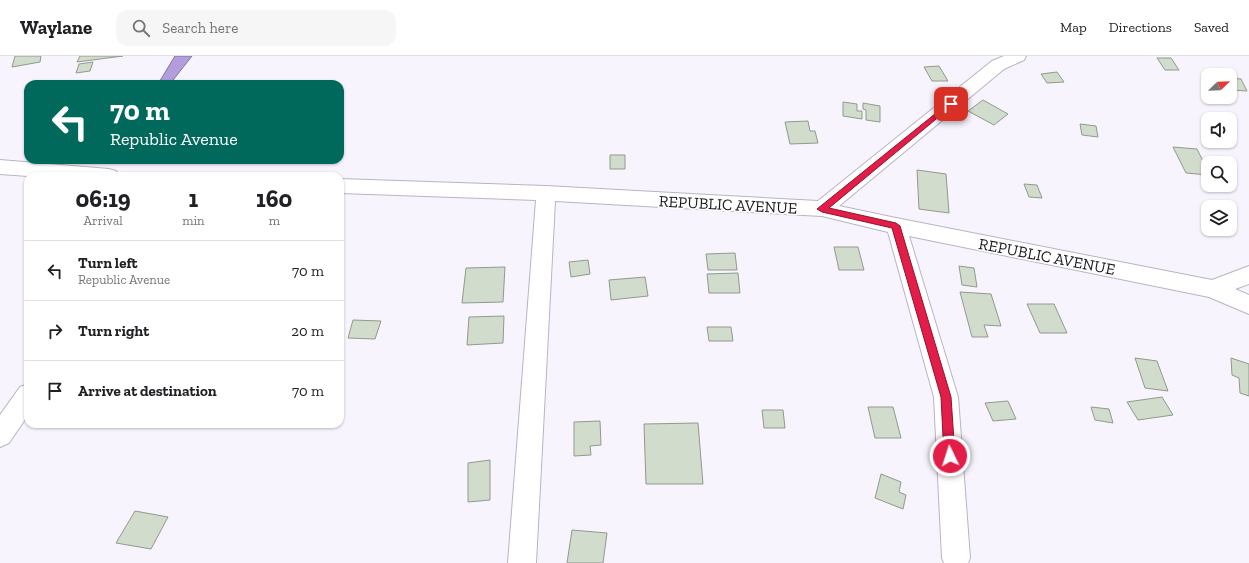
<!DOCTYPE html>
<html lang="en">
<head>
<meta charset="utf-8">
<style>
  :root { --surface:#fff; --page:#f6f6f6; --text:#202124; --muted:#757577; --line:#e0e0e0 }
  body { margin:0; font-family:"Zilla Slab",serif; background:var(--page); color:var(--text); height:100vh; display:flex; flex-direction:column; font-size:15px; white-space:nowrap }
  * { box-sizing:border-box; margin:0 }
  p { font-size:13px; color:var(--muted) }
  .icon { flex:none; width:22px; height:22px; fill:none; stroke:currentColor; stroke-width:2; stroke-linecap:round; stroke-linejoin:round }
  .map { position:relative; flex:1; overflow:hidden }
  .side { position:absolute; left:24px; top:116px; width:320px; height:256px; display:flex; flex-direction:column; background:var(--surface); border-radius:12px; box-shadow:0 1px 3px #0004 }
  .side>* { flex:none }
  .guide { position:absolute; left:24px; top:24px; width:320px; height:84px; border-radius:12px; box-shadow:0 1px 3px #0004; background:#00695c; color:#fff; overflow:hidden }
  .needle { width:26px; rotate:67deg }
  .controls { position:absolute; left:1201px; top:12px; display:grid; gap:8px }
  .controls a { display:grid; place-items:center; width:36px; height:36px; border-radius:8px; background:var(--surface); box-shadow:0 1px 3px #0004; font-size:20px }
  .pin { position:absolute; display:grid; place-items:center; width:34px; height:34px; color:#fff; margin:-17px; border-radius:8px; box-shadow:0 2px 6px #0006 }
  .me { position:absolute; width:44px; margin:-22px; rotate:356deg; stroke-linejoin:round; filter:drop-shadow(0 0 3px #0008) }
  .turn { display:flex; align-items:center; gap:14px; height:84px; padding:0 20px; font-size:18px }
  .turn .icon { width:52px; height:52px; stroke-width:2.5 }
  .turn b { display:block; font-size:28px; line-height:34px }
  .eta { display:flex; justify-content:space-evenly; align-items:center; height:68px; text-align:center }
  .eta b { font-size:24px; font-weight:700; line-height:28px }
  ul { padding:0; list-style:none }
  li { display:flex; align-items:center; gap:12px; height:60px; padding:0 20px; border-top:1px solid var(--line) }
  li div { flex:1 }
  li b { display:block; font-size:15px }
  li em { font-style:normal }
  header { display:flex; align-items:center; gap:24px; box-sizing:border-box; height:56px; padding:0 20px; background:var(--surface); border-bottom:1px solid var(--line) }
  header strong { font-size:19px }
  nav { display:flex; gap:22px; margin-inline-start:auto; font-size:14px }
  .search { width:280px; height:36px; background:var(--page); display:flex; align-items:center; gap:10px; box-sizing:border-box; padding:0 14px; border-radius:12px; color:var(--muted); font-size:15px }
  .map>svg:first-child { display:block }
  .water { fill:#b39ddc; stroke:#8575a3 }
  .building { fill:#d2dccd; stroke:#919a8c }
  .lines { fill:none; stroke-linecap:round; stroke-linejoin:round }
  .minor-casing { stroke:#b9b4c4; stroke-width:2 }
  .minor { fill:#fff; fill-rule:evenodd }
  .route { fill:#e11d48; stroke:#92132f }
  .labels { text-anchor:middle; stroke-width:3.5; stroke-linejoin:round; paint-order:stroke }
  .street-label { font-size:16px; fill:#1a181d; stroke:#fff }
</style>
</head>
<body>
<header>
<strong>Waylane</strong>
<div class="search"><svg class="icon" aria-label="search" viewBox="0 0 24 24"><circle cx="10" cy="10" r="6"/><path d="M15 15l6 6"/></svg>Search here</div>
<nav><a>Map</a><a>Directions</a><a>Saved</a></nav>
</header>
<div class="map">
<svg width="1249" height="507" viewBox="0 0 1249 507">
  <rect width="100%" height="100%" fill="#f7f4fd"/>
  <path class="water" d="M175,0h17l-22,28h-12z"/>
  <path class="building" d="M15,0h26l-1,6 -28,5z
    M80,0h43l-46,6z
    M1157,2h14l8,12h-14z
    M93,6l-3,9 -14,2 3,-9z
    M939,10l9,15h-16l-8,-14z
    M1057,16l7,10 -17,1 -6,-9z
    M1230,22l11,1 6,12 -17,-1z
    M983,44l25,14 -14,11 -26,-14z
    M843,46l14,2v7h5v8l-19,-3z
    M863,47l17,3v16l-14,-2v-10l-3,-1z
    M808,65l2,10h5l3,12 -28,1 -5,-22z
    M1080,68l16,2 2,11 -16,-2z
    M1173,91l24,2 11,22v4l-22,-2z
    M610,99h15v14h-15z
    M917,114l29,4 3,39 -30,-4z
    M1024,128l13,1 5,13 -13,-1z
    M834,191h24l6,23h-25z
    M735,197l2,17h-29l-2,-16z
    M588,204l2,14 -19,3 -2,-15z
    M959,210l15,2 3,19 -15,-2z
    M505,211l-2,35 -41,1 4,-35z
    M738,217l2,20h-31l-2,-19z
    M645,221l3,19 -37,4 -2,-20z
    M960,236l31,2 10,32 -17,-1 4,12h-16z
    M1027,248h27l13,29h-27z
    M504,260l-1,27 -36,2 2,-28z
    M353,264l28,1 -6,18 -27,-1z
    M707,271h24l2,14h-24z
    M1135,302l22,3 11,30 -23,-3z
    M1231,302l18,6v32l-9,-3 -1,-15 -7,-3z
    M1162,341l11,18 -35,5 -11,-18z
    M1008,345l8,18 -23,2 -8,-18z
    M868,351h25l8,31h-26z
    M1091,351l18,2 4,14 -18,-3z
    M762,354h21l2,18h-21z
    M600,365l1,24 -11,1 1,9 -17,1v-34z
    M698,367l5,61h-57l-2,-60z
    M490,404v40l-22,2v-39z
    M881,418l20,8 -2,10 7,3 -3,14 -28,-11z
    M135,455l33,6 -17,32 -35,-6z
    M572,474l35,3 -4,30h-36z"/>
  <g class="lines">
    <defs>
      <path id="minor" d="M1004,0h22l-2,4 -20,9 -165,137 57,12 316,62 37,-14v18l-14,5 14,6v19l-40,-17 -300,-61 49,161 12,161 -2,5h-24l-2,-5 -8,-161 -46,-165 -66,-16 -267,-15 -19,362h-28l28,-363 -196,-7v-14l206,7 272,15 174,-140z
        M0,104l109,9 7,2 3,5h-91l-28,-2z
        M28,328v31l-19,28 -9,4v-32l20,-28z"/>
    </defs>
    <use href="#minor" class="minor-casing"/>
    <use href="#minor" class="minor"/>
  </g>
  <path class="route" d="M951,45l2,1v3l-124,103 67,15 4,3 51,171 4,59 -2,3 -3,1 -4,-1 -2,-3 -3,-59 -49,-169 -70,-16 -5,-3z"/>
  <g class="labels">
    <g class="street-label">
      <text transform="translate(728 148) rotate(3)" y="6">REPUBLIC AVENUE</text>
      <text transform="translate(1047 200) rotate(11)" y="6">REPUBLIC AVENUE</text>
    </g>
  </g>
</svg>
<div class="controls">
<a><svg class="needle" viewBox="-14 -14 28 28"><path d="M0-13l5 13h-10z" fill="#e53935"/><path d="M0 13l5-13h-10z" fill="#757577"/></svg></a>
<a><svg class="icon" aria-label="sound" viewBox="0 0 24 24"><path d="M4 9h4l5-4v14l-5-4H4zM17 9q2 3 0 6"/></svg></a>
<a><svg class="icon" aria-label="search" viewBox="0 0 24 24"><circle cx="10" cy="10" r="6"/><path d="M15 15l6 6"/></svg></a>
<a><svg class="icon" aria-label="layers" viewBox="0 0 24 24"><path d="M12 4l9 5-9 5-9-5zM3 14l9 5 9-5"/></svg></a>
</div>
<div class="pin" style="left:951px;top:48px;background:#d93025"><svg class="icon" aria-label="arrive" viewBox="0 0 24 24"><path d="M6 21V4h12l-3 4 3 4H6"/></svg></div>
<svg class="me" style="left:950px;top:400px" viewBox="-20 -20 40 40"><circle r="17" fill="#e11d48" stroke="#fff" stroke-width="3"/><path d="M0-11L8 9 0 5-8 9z" fill="#fff"/></svg>
<div class="guide">
<div class="turn"><svg class="icon" aria-label="left" viewBox="0 0 24 24"><path d="M17 20v-9H6M10 6l-5 5 5 5"/></svg><div><b>70 m</b>Republic Avenue</div></div>
</div>
<section class="side">
<div class="eta">
<div><b>06:19</b><p>Arrival</p></div>
<div><b>1</b><p>min</p></div>
<div><b>160</b><p>m</p></div>
</div>
<ul>
<li><svg class="icon" aria-label="left" viewBox="0 0 24 24"><path d="M17 20v-9H6M10 6l-5 5 5 5"/></svg><div><b>Turn left</b><p>Republic Avenue</p></div><em>70 m</em></li>
<li><svg class="icon" aria-label="right" viewBox="0 0 24 24"><path d="M7 20v-9h11M14 6l5 5-5 5"/></svg><div><b>Turn right</b></div><em>20 m</em></li>
<li><svg class="icon" aria-label="arrive" viewBox="0 0 24 24"><path d="M6 21V4h12l-3 4 3 4H6"/></svg><div><b>Arrive at destination</b></div><em>70 m</em></li>
</ul>
</section>
</div>
</body>
</html>
